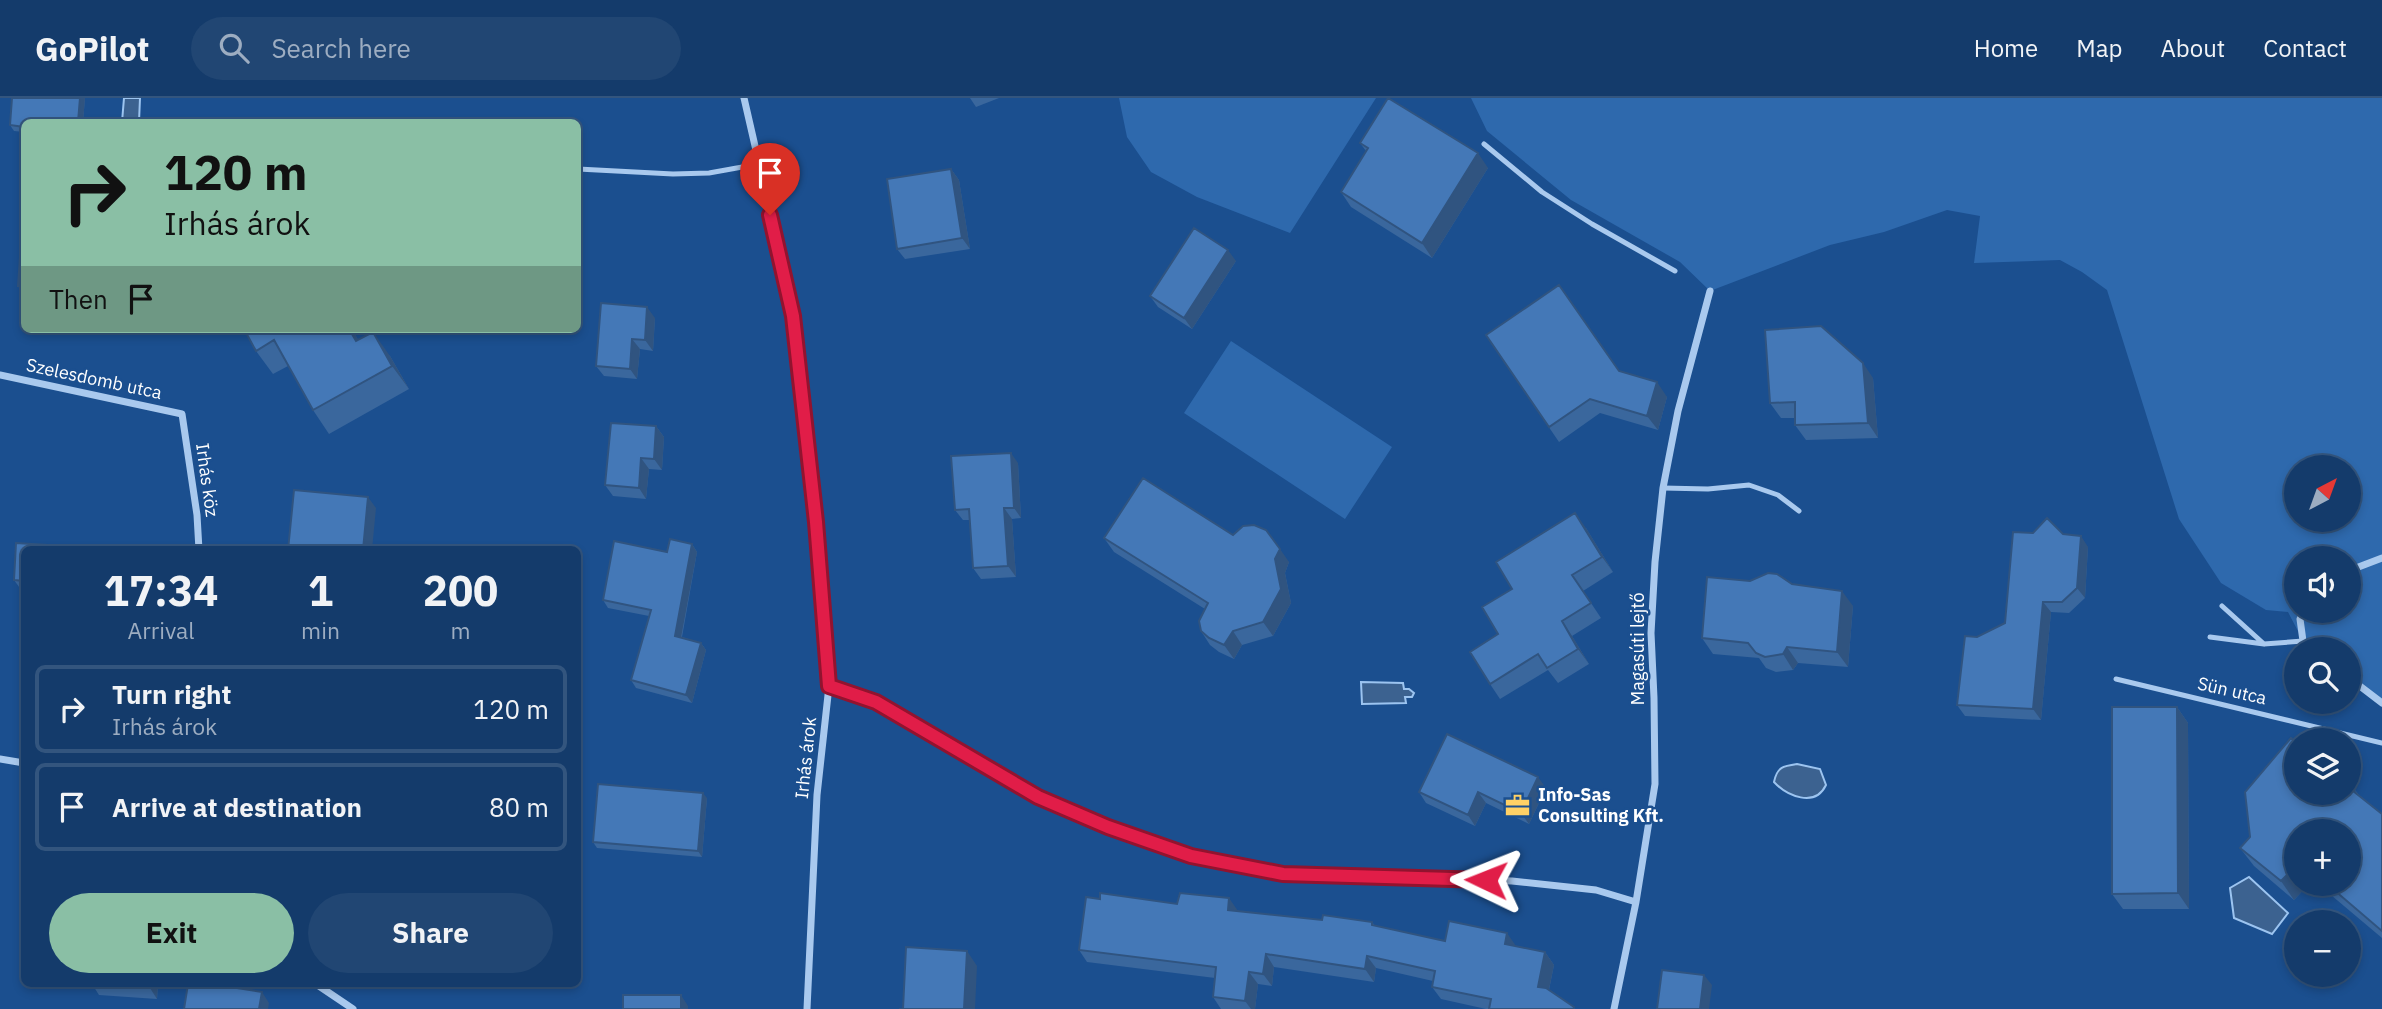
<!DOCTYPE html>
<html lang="en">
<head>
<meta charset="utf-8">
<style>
  :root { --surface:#143b6b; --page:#214673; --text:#f1f3f6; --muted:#9dadc1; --line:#33557e; --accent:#8abfa5 }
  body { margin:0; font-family:"IBM Plex Sans",sans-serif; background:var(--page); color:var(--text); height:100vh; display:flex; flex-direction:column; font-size:26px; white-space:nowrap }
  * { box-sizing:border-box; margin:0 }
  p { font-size:23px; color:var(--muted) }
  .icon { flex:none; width:38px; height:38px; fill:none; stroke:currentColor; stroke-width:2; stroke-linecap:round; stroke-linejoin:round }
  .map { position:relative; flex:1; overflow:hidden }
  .side { position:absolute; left:21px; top:448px; width:560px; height:441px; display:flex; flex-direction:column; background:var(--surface); border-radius:10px; box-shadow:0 4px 10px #0003,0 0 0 2px var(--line) }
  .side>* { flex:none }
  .top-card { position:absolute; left:21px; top:21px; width:560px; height:214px; border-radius:10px; box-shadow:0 4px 10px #0003,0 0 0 2px var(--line); background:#8abfa5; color:#111; overflow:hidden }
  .needle { width:46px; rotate:41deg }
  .controls { position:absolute; left:2284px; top:357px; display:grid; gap:14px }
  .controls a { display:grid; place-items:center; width:77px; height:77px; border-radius:50%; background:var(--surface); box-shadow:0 4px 10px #0003,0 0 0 2px var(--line); font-size:35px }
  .pin { position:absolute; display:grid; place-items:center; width:60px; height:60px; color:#fff; margin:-72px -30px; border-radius:50% 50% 50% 0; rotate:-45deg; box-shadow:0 0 7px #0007 }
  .pin .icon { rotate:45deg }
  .me { position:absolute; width:77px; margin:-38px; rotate:272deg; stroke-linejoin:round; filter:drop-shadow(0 0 5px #0008) }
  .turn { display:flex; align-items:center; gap:24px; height:147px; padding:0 28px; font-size:32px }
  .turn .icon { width:91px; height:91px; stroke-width:2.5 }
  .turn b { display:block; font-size:49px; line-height:60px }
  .then { display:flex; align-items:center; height:66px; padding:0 28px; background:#0003; gap:14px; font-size:26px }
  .eta { display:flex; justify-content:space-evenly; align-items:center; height:119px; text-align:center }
  .eta b { font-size:42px; font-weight:800; line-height:49px }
  .action { display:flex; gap:14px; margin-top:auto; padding:14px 28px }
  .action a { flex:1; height:80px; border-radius:42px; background:var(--accent); color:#111; font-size:28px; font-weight:800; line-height:80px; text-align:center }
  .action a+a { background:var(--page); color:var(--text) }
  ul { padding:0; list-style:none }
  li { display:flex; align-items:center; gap:21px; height:88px; margin:0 14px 10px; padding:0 14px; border:4px solid var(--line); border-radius:10px }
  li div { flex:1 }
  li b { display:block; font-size:26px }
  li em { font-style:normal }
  header { display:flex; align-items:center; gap:42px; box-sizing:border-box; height:98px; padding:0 35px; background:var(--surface); border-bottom:2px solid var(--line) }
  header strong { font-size:33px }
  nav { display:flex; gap:38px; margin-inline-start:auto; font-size:24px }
  .search { width:490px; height:63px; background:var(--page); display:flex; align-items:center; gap:18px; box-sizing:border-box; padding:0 24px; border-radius:38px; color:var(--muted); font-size:26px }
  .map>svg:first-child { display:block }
  .green { fill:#2e69ad; fill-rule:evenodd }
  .water { fill:#3c6290; stroke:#9cc4f0; stroke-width:2 }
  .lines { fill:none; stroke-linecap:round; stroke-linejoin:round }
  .lane { stroke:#a9c9ee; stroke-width:5 }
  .street { stroke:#a9c9ee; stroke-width:7 }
  .wall { fill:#3a679d; fill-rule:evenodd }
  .shaded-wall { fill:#305480 }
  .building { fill:#4478b7; stroke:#305480; stroke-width:2 }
  .route-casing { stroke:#92132f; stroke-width:18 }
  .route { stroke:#e11d48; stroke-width:12 }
  .labels { text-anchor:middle; stroke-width:5; stroke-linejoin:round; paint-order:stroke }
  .street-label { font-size:18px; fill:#fff; stroke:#1b4f8f }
  .poi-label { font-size:18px; font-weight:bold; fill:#fff; stroke:#1b4f8f; text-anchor:start }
</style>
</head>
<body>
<header>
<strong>GoPilot</strong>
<div class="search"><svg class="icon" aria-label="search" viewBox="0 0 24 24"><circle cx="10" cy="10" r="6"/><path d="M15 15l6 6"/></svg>Search here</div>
<nav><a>Home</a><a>Map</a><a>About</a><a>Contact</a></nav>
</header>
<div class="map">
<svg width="2382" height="911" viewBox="0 0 2382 911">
  <rect width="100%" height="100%" fill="#1b4f8f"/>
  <path class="green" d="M1119,0h257l-86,135 -93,-36 -46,-25 -24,-35z
    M1471,0h911v605l-33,-26 -1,-28c-44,0 -39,3 -60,-37l-22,-2 -45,-27 -42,-64 -72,-229 -25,-18 -22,-12 -86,3 6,-47 -33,-6 -63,22 -54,13 -120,46 -30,-29 -109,-62 -84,-69zM2296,369h52v53h-52zM2296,460h52v53h-52z
    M1231,243l161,106 -47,72 -161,-106z"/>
  <path class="water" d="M124,0h16l-1,24h-17z
    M1361,584l42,1 1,6h5l5,4 -2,4h-7l1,6 -44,1z
    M1797,666l23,5 6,16c-11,23 -39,11 -52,-3 3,-15 9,-16 23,-18z
    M2249,779l39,36 -16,21 -38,-16 -4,-30z"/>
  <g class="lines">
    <path class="lane" d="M1484,46l58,48 50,32 83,47
      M578,71l95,5 36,-1 50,-9
      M1663,390l45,1 41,-4 29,10 21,16
      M2222,508l42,38
      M2210,539l54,7 39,-3
      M2116,581l266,64"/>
    <path class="street" d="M744,0l50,218 22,205 12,130 1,35 -12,109 -10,214
      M0,277l182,39 15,101 2,35
      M2348,473l34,-13
      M2304,513l-4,8 3,22 10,8
      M2348,579l34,26
      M829,588l47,16 162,95 70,30 83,29 92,18 229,7 84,9 40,12
      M0,661l24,4
      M316,886l37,25
      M1614,911l22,-107 19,-118 -1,-86 -3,-65 4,-71 8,-74 15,-77 32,-120"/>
  </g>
  <path class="wall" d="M85,0l-2,24h-59v10l-10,-1 -4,-6z
    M970,0h29l-23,9z
    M1360,45l128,25 -56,90 -81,-51 -10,-15 25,-41z
    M951,71l8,11 11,69 -65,10 -8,-10z
    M1236,163l-44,68 -34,-22 -8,-11z
    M18,188h6v9z
    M655,220l-2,33 -13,-2 -3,30 -33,-3 -8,-10z
    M244,231h108l6,11 32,16 19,33 -80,45 -16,-24 -25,-44 -15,8 -17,-23z
    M1486,237l133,36 48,26 -9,33 -58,-17 -41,29z
    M1873,280l5,60 -72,2 -11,-15v-7h-14l-11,-15z
    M656,328l8,11 -2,33 -13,-1 -3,30 -33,-3 -8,-11z
    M1018,365l3,55 -9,1 4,58 -35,2 -8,-11 -3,-48h-7l-8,-10z
    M1586,430l27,44 -30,19 18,27 -29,18 17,28 -31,19 -10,-13 -48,29 -10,-15 8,-50 14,-45z
    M2063,436l25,13 -3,51 -16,15 -18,-1 -10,108 -76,-4 -8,-11 20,-68 28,-14z
    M1233,437l56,27 -4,11 6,30 -18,33 -31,9 -8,14 -15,-7 -9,-7 -9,-14 4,-22 -91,-57 -10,-14z
    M692,446l5,8 -15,85 19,6 5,7 -14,53 -56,-15 -5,-8 18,-64 -41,-8 -5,-8 64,-48z
    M24,452v41h-2l-8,-11z
    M1750,483l42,3 61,22 -5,61 -50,-4 -5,7 -17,2 -10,-4 -7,-10 -46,-4 -11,-16z
    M2177,609l11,16 1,186h-66l-11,-15z
    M2348,683l11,14 23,19v124l-57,-48 -4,6 -12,-12 -15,16 -40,-34 -14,-18 10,-11 98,-44zM2296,733l52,53h-52z
    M1546,690l-17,36 -43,-21 -11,23 -49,-23 -7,-11z
    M707,700l-5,59 -105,-9 -4,-6z
    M1100,801l77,5 145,16 50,2 3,4 70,15 71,5 29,6 9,13 -5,25 26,19h-89l-45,-10 -9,-12 1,-6 -57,-13 -2,14 -100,-15 -2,19 -14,-2 -3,25h-34l-8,-12 2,-19 -128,-16 -8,-12z
    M92,886h66l-1,15 -58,-4z"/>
  <path class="shaded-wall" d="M80,0h5l-2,24h-5z
    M1478,55l10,15 -56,90 -10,-15z
    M951,71l8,11 11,69 -8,-11z
    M1228,152l8,11 -44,68 -8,-11z
    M647,209l8,11 -2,33 -8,-11z
    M349,231h3l21,36 -17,-24z
    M373,234l17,24 19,33 -17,-23z
    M632,241l8,10 -3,30 -7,-10z
    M1863,265l10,15 5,60 -10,-15z
    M1657,284l10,15 -9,33 -11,-14z
    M656,328l8,11 -2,33 -8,-11z
    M1011,355l7,10 3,55 -7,-10z
    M641,360l8,11 -3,30 -7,-11z
    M368,399l8,11 -4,42h-9z
    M1004,410l8,11 4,58 -8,-11z
    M1575,415l11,15 27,44 -11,-15z
    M2081,438l7,11 -3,51 -8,-10z
    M692,446l5,8 -17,91 -5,-7z
    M1280,451l9,13 -4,11 6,30 -18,33 -10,-14 12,-63z
    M1842,493l11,15 -5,61 -11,-15z
    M2043,504l8,10 -10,108 -8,-11z
    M1562,523l10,15 17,28 -11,-15z
    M1233,533l9,14 -8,14 -10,-14z
    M701,545l5,7 -14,53 -6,-8z
    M1787,549l11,16 -5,7 -10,-16z
    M2177,609l11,16 1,186 -11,-16z
    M1538,679l8,11 -17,36 -8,-11z
    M2348,683l13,18 -13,-10z
    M1478,694l8,11 -11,23 -7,-11z
    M703,695l4,5 -5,59 -4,-6z
    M2296,767v19h13l-15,16 -13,-19z
    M2313,786h8l4,6 -4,6z
    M1229,800l9,13 -10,-1z
    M1507,835l9,13 -11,-2z
    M967,853l10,15 -2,43h-11z
    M1545,854l9,13 -7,34 -9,-12z
    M1266,856l8,13 -2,19 -9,-12z
    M1367,858l9,12 -2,14 -9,-13z
    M1249,874l9,12 -3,25h-4l-6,-8z
    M1704,877l8,10 -3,24h-9z
    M150,886h8l-1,15 -7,-11z
    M262,894l7,11 -1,6h-9z
    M681,897l7,11v3h-7z"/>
  <path class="building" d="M12,0h68l-2,24h-54v5l-14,-2z
    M1388,0l90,55 -56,90 -81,-51 27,-44 -8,-5z
    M951,71l11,69 -65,11 -10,-70z
    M22,130l2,1v57h-6z
    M1194,130l34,22 -44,68 -34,-22z
    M1559,187l60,86 38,11 -10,34 -57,-17 -41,28 -63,-92z
    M601,205l46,4 -2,33 -13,-1 -2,30 -34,-3z
    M1821,228l42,37 5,60 -73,2v-23l-25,1 -5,-73z
    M244,231h105l7,12 17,-9 19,34 -79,44 -39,-70 -18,11z
    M611,325l45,3 -2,33 -13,-1 -2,30 -34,-3z
    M1011,355l3,55h-10l4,58 -35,2 -4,-59 -14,1 -4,-54z
    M1143,380l90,57 10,-9 11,-1 12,5 14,19 -5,10 6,30 -18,33 -30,9 -9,14 -15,-7 -8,-7 -2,-10 9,-18 -104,-65z
    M294,392l74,7 -5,53h-75z
    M1575,415l27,44 -30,18 19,28 -29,18 16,28 -31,19 -9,-14 -48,30 -20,-32 28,-18 -16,-27 30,-18 -16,-27z
    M2047,420l16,16 18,2 -4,52 -15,14h-19l-10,107 -76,-4 8,-69 12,1 28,-14 8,-91 20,1z
    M670,441l22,5 -17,92 26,7 -15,52 -55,-15 20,-70 -48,-10 11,-59 53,11z
    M16,445l96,6v1h-88v31l-10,-1z
    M1768,475l9,1 15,10 50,7 -5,61 -50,-5 -4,7 -18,3 -9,-4 -8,-10 -46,-5 5,-61 43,4z
    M2112,609h65l1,186 -66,1z
    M1447,636l91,43 -17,36 -43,-21 -10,23 -49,-23z
    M2291,640l5,4v51h52v-6l34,27v117l-55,-47h21v-53h-52v35l-15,15 -41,-33 10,-11 -5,-45z
    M598,686l105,9 -5,58 -105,-9z
    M1100,795l77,11 3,-11 49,5 -1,12 94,10 1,-5 49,7v3l73,16 4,-20 58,12 -2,11 40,8 -7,35 8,1 28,19 -1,2h-84l2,-10 -59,-12 3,-16 -68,-15 -2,13 -99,-15 -3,20 -14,-2 -4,29 -32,-4 3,-30 -137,-17 7,-53 14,2z
    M906,849l61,4 -3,58h-65h4z
    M1662,872l42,5 -4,34h-43z
    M92,886h58v4z
    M188,886h23l51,8 -3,17h-75z
    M623,897h58v14h-58z"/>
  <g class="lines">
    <defs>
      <path id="route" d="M770,117l23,101 23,206 13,164 47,16 162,95 70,30 83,29 92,18 203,6"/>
    </defs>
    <use href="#route" class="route-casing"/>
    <use href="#route" class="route"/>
  </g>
  <defs>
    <symbol id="office-bare" viewBox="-9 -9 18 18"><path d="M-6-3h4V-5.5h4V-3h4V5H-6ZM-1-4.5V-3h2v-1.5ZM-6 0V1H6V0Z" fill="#ffd166" stroke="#1b4f8f" stroke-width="2.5" paint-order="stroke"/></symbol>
  </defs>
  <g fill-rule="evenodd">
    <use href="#office-bare" x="1500" y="690" width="35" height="35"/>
  </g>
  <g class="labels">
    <g class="street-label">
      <text transform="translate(94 281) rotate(12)" y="6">Szelesdomb utca</text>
      <text transform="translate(207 382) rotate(82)" y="6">Irhás köz</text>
      <text transform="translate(1638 551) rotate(-90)" y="6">Magasúti lejtő</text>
      <text transform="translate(2232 593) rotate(13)" y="6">Sün utca</text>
      <text transform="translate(806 660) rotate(-84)" y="6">Irhás árok</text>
    </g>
    <g class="poi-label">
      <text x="1538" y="703">Info-Sas<tspan x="1538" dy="21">Consulting Kft.</tspan></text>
    </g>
  </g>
</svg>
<div class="controls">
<a><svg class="needle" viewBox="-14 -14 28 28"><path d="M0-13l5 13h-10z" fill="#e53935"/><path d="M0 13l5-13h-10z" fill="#9dadc1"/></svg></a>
<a><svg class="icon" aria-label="sound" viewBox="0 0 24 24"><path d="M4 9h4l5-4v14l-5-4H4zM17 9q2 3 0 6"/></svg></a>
<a><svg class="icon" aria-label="search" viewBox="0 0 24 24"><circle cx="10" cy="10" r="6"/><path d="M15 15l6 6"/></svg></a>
<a><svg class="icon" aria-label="layers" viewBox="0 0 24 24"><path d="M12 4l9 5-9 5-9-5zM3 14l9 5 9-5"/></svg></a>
<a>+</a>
<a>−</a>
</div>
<div class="pin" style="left:770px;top:117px;background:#d93025"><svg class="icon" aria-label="arrive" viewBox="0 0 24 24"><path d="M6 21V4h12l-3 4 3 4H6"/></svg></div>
<svg class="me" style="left:1486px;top:782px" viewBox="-20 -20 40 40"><path d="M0-17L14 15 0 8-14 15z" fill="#e11d48" stroke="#fff" stroke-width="4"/></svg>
<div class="top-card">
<div class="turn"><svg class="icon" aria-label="right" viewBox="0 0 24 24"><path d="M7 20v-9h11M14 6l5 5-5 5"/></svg><div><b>120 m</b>Irhás árok</div></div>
<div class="then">Then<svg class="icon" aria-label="arrive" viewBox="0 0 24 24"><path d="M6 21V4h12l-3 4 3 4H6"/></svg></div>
</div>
<section class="side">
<div class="eta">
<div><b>17:34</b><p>Arrival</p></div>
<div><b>1</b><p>min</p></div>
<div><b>200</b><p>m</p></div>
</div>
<ul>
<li><svg class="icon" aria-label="right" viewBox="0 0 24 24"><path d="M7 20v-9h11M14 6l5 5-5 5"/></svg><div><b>Turn right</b><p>Irhás árok</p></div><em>120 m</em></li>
<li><svg class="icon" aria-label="arrive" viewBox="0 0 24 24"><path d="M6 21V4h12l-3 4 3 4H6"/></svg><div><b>Arrive at destination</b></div><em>80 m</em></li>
</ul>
<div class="action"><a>Exit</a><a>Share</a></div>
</section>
</div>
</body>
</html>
